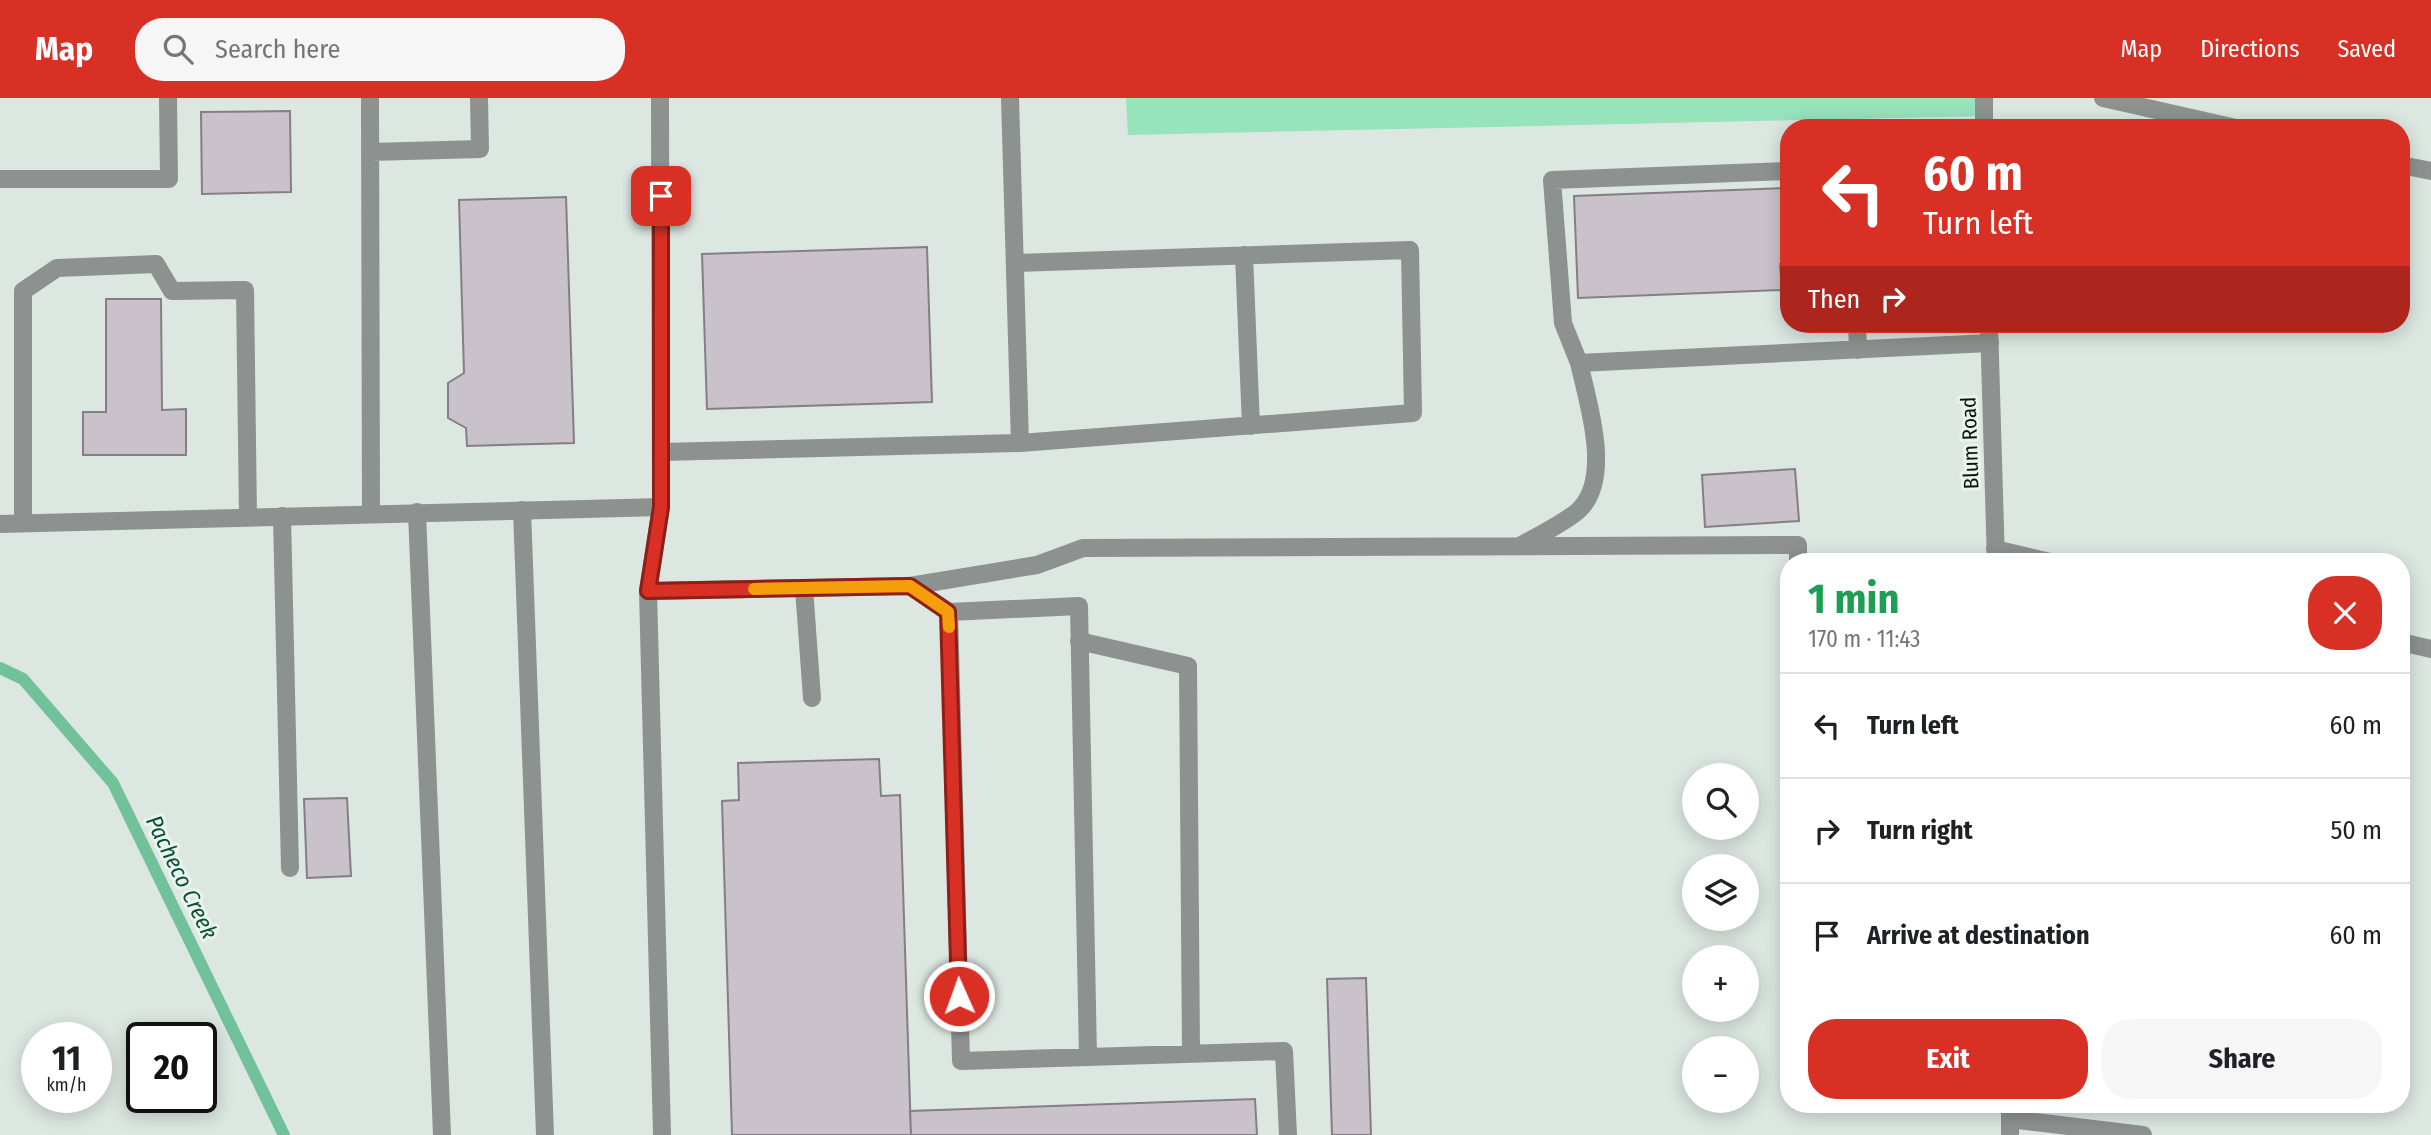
<!DOCTYPE html>
<html lang="en">
<head>
<meta charset="utf-8">
<style>
  :root { --surface:#fff; --page:#f6f6f6; --text:#202124; --muted:#757577; --line:#e0e0e0; --accent:#d93025 }
  body { margin:0; font-family:"Fira Sans Condensed",sans-serif; background:var(--page); color:var(--text); height:100vh; display:flex; flex-direction:column; font-size:26px; white-space:nowrap }
  * { box-sizing:border-box; margin:0 }
  p { font-size:23px; color:var(--muted) }
  .icon { flex:none; width:38px; height:38px; fill:none; stroke:currentColor; stroke-width:2; stroke-linecap:round; stroke-linejoin:round }
  .map { position:relative; flex:1; overflow:hidden }
  .side { position:absolute; left:1780px; top:455px; width:630px; height:560px; display:flex; flex-direction:column; background:var(--surface); border-radius:28px; box-shadow:0 4px 18px #0003 }
  .side>* { flex:none }
  .guide { position:absolute; left:1780px; top:21px; width:630px; height:214px; border-radius:28px; box-shadow:0 4px 18px #0003; background:#d93025; color:#fff; overflow:hidden }
  .controls { position:absolute; left:1682px; top:665px; display:grid; gap:14px }
  .controls a { display:grid; place-items:center; width:77px; height:77px; border-radius:50%; background:var(--surface); box-shadow:0 4px 18px #0003; font-size:35px }
  .speed { position:absolute; left:21px; top:924px; display:flex; gap:14px; font-size:35px; font-weight:700; text-align:center }
  .speed>* { display:grid; place-content:center; width:91px; height:91px; border-radius:50%; background:var(--surface); box-shadow:0 4px 18px #0003; line-height:1 }
  .speed small { font-size:18px; font-weight:400 }
  .speed .limit { border:4px solid #111; border-radius:10px; background:#fff; color:#111 }
  .pin { position:absolute; display:grid; place-items:center; width:60px; height:60px; color:#fff; margin:-30px; border-radius:14px; box-shadow:0 4px 10px #0006 }
  .me { position:absolute; width:77px; margin:-38px; rotate:358deg; stroke-linejoin:round; filter:drop-shadow(0 0 5px #0008) }
  .turn { display:flex; align-items:center; gap:24px; height:147px; padding:0 28px; font-size:32px }
  .turn .icon { width:91px; height:91px; stroke-width:2.5 }
  .turn b { display:block; font-size:49px; line-height:60px }
  .then { display:flex; align-items:center; height:66px; padding:0 28px; background:#0003; gap:14px; font-size:26px }
  .round { display:grid; place-items:center; flex:none; width:74px; height:74px; border-radius:28px; background:var(--page) }
  .headline { display:flex; align-items:center; justify-content:space-between; height:119px; padding:0 28px }
  h1 { font-size:42px; font-weight:700; line-height:52px; color:#1e9e55 }
  .primary-button { display:flex; gap:14px; margin-top:auto; padding:14px 28px }
  .primary-button a { flex:1; height:80px; border-radius:28px; background:var(--accent); color:#fff; font-size:28px; font-weight:700; line-height:80px; text-align:center }
  .primary-button a+a { background:var(--page); color:var(--text) }
  ul { padding:0; list-style:none }
  li { display:flex; align-items:center; gap:21px; height:105px; padding:0 28px; border-top:2px solid var(--line) }
  li div { flex:1 }
  li b { display:block; font-size:26px }
  li em { font-style:normal }
  header { display:flex; align-items:center; gap:42px; box-sizing:border-box; height:98px; padding:0 35px; background:var(--accent); color:#fff }
  header strong { font-size:33px }
  nav { display:flex; gap:38px; margin-inline-start:auto; font-size:24px }
  .search { width:490px; height:63px; background:var(--page); display:flex; align-items:center; gap:18px; box-sizing:border-box; padding:0 24px; border-radius:28px; color:var(--muted); font-size:26px }
  .map>svg:first-child { display:block }
  .green { fill:#97e3bc }
  .lines { fill:none; stroke-linecap:round; stroke-linejoin:round }
  .stream { stroke:#71c19a; stroke-width:12 }
  .building { fill:#cac2ca; stroke:#857e85; stroke-width:2 }
  .service { stroke:#8d918f; stroke-width:18 }
  .minor { stroke:#8d918f; stroke-width:18 }
  .route-casing { stroke:#8d1f18; stroke-width:18 }
  .route { stroke:#d93025; stroke-width:12 }
  .slow { stroke:#f59e0b; stroke-width:12 }
  .labels { text-anchor:middle; stroke-width:6; stroke-linejoin:round; paint-order:stroke }
  .street-label { font-size:21px; fill:#0f1210; stroke:#e9f4ee }
  .water-label { font-size:23px; font-style:italic; fill:#0c4d34; stroke:#e9f4ee }
</style>
</head>
<body>
<header>
<strong>Map</strong>
<div class="search"><svg class="icon" aria-label="search" viewBox="0 0 24 24"><circle cx="10" cy="10" r="6"/><path d="M15 15l6 6"/></svg>Search here</div>
<nav><a>Map</a><a>Directions</a><a>Saved</a></nav>
</header>
<div class="map">
<svg width="2431" height="1037" viewBox="0 0 2431 1037">
  <rect width="100%" height="100%" fill="#dce7e1"/>
  <path class="green" d="M1126,0h858v18l-856,19z"/>
  <g class="lines">
    <path class="stream" d="M0,570l23,11 90,104 171,352"/>
  </g>
  <path class="building" d="M290,13l1,81 -89,2 -1,-82z
    M1784,90l4,76h-8l2,26 -204,8 -4,-102z
    M566,99l8,246 -107,3 -1,-18 -18,-10v-35l16,-10 -5,-173z
    M927,149l5,155 -225,7 -5,-155z
    M106,201h55l1,111 24,-1v46h-103v-43h23z
    M1795,371l4,52 -94,6 -3,-52z
    M879,661l2,37 19,-1 11,340h-179l-10,-334 17,-1 -1,-37z
    M347,700l4,78 -44,2 -3,-79z
    M1366,880l5,157h-39l-5,-156z
    M1255,1001l2,36h-346l-1,-24z"/>
  <g class="lines">
    <path class="service" d="M370,0l1,416
      M370,54l110,-3 -1,-51
      M1788,73l-236,9 11,143 16,40 411,-20
      M0,81h169l-1,-81
      M1244,157l7,171
      M1015,165l395,-13 3,163 -393,30
      M1857,226l1,26
      M661,354l359,-9 -10,-345
      M661,409l-13,84 262,-5 39,26
      M522,412l23,625
      M417,414l25,623
      M282,418l8,352
      M23,425v-232l34,-23 99,-4 16,27 73,-1 3,227
      M1520,448c17,-10 47,-24 60,-37 32,-33 8,-106 -1,-146
      M910,488l127,-21 46,-17 715,-3v17
      M804,490l8,110
      M648,493l14,544
      M1079,543l109,25 3,387
      M1088,959l-9,-451 -130,6 12,449c107,-3 215,-7 323,-10l4,84"/>
    <path class="minor" d="M1984,0v30
      M2103,0l133,30
      M2401,67l30,6
      M1989,226l7,238
      M0,426l661,-17 -1,-409
      M1995,451l55,13
      M2401,544l30,7
      M2010,1006v31
      M2010,1021l133,16"/>
  </g>
  <g class="lines">
    <defs>
      <path id="route" d="M661,98v311l-13,84 262,-5 38,26 11,384"/>
    </defs>
    <use href="#route" class="route-casing"/>
    <use href="#route" class="route"/>
    <path class="slow" d="M754,491l156,-3 38,26 1,15"/>
  </g>
  <g class="labels">
    <g class="street-label">
      <text transform="translate(1970 345) rotate(-92)" y="7">Blum Road</text>
    </g>
    <g class="water-label">
      <text transform="translate(182 779) rotate(64)" y="8">Pacheco Creek</text>
    </g>
  </g>
</svg>
<div class="controls">
<a><svg class="icon" aria-label="search" viewBox="0 0 24 24"><circle cx="10" cy="10" r="6"/><path d="M15 15l6 6"/></svg></a>
<a><svg class="icon" aria-label="layers" viewBox="0 0 24 24"><path d="M12 4l9 5-9 5-9-5zM3 14l9 5 9-5"/></svg></a>
<a>+</a>
<a>−</a>
</div>
<div class="speed"><div>11<small>km/h</small></div><div class="limit">20</div></div>
<div class="pin" style="left:661px;top:98px;background:#d93025"><svg class="icon" aria-label="arrive" viewBox="0 0 24 24"><path d="M6 21V4h12l-3 4 3 4H6"/></svg></div>
<svg class="me" style="left:959px;top:898px" viewBox="-20 -20 40 40"><circle r="17" fill="#d93025" stroke="#fff" stroke-width="3"/><path d="M0-11L8 9 0 5-8 9z" fill="#fff"/></svg>
<div class="guide">
<div class="turn"><svg class="icon" aria-label="left" viewBox="0 0 24 24"><path d="M17 20v-9H6M10 6l-5 5 5 5"/></svg><div><b>60 m</b>Turn left</div></div>
<div class="then">Then<svg class="icon" aria-label="right" viewBox="0 0 24 24"><path d="M7 20v-9h11M14 6l5 5-5 5"/></svg></div>
</div>
<section class="side">
<div class="headline"><div><h1>1 min</h1><p>170 m · 11:43</p></div><a class="round" style="background:#d93025;color:#fff"><svg class="icon" aria-label="close" viewBox="0 0 24 24"><path d="M6 6l12 12M18 6L6 18"/></svg></a></div>
<ul>
<li><svg class="icon" aria-label="left" viewBox="0 0 24 24"><path d="M17 20v-9H6M10 6l-5 5 5 5"/></svg><div><b>Turn left</b></div><em>60 m</em></li>
<li><svg class="icon" aria-label="right" viewBox="0 0 24 24"><path d="M7 20v-9h11M14 6l5 5-5 5"/></svg><div><b>Turn right</b></div><em>50 m</em></li>
<li><svg class="icon" aria-label="arrive" viewBox="0 0 24 24"><path d="M6 21V4h12l-3 4 3 4H6"/></svg><div><b>Arrive at destination</b></div><em>60 m</em></li>
</ul>
<div class="primary-button"><a>Exit</a><a>Share</a></div>
</section>
</div>
</body>
</html>
